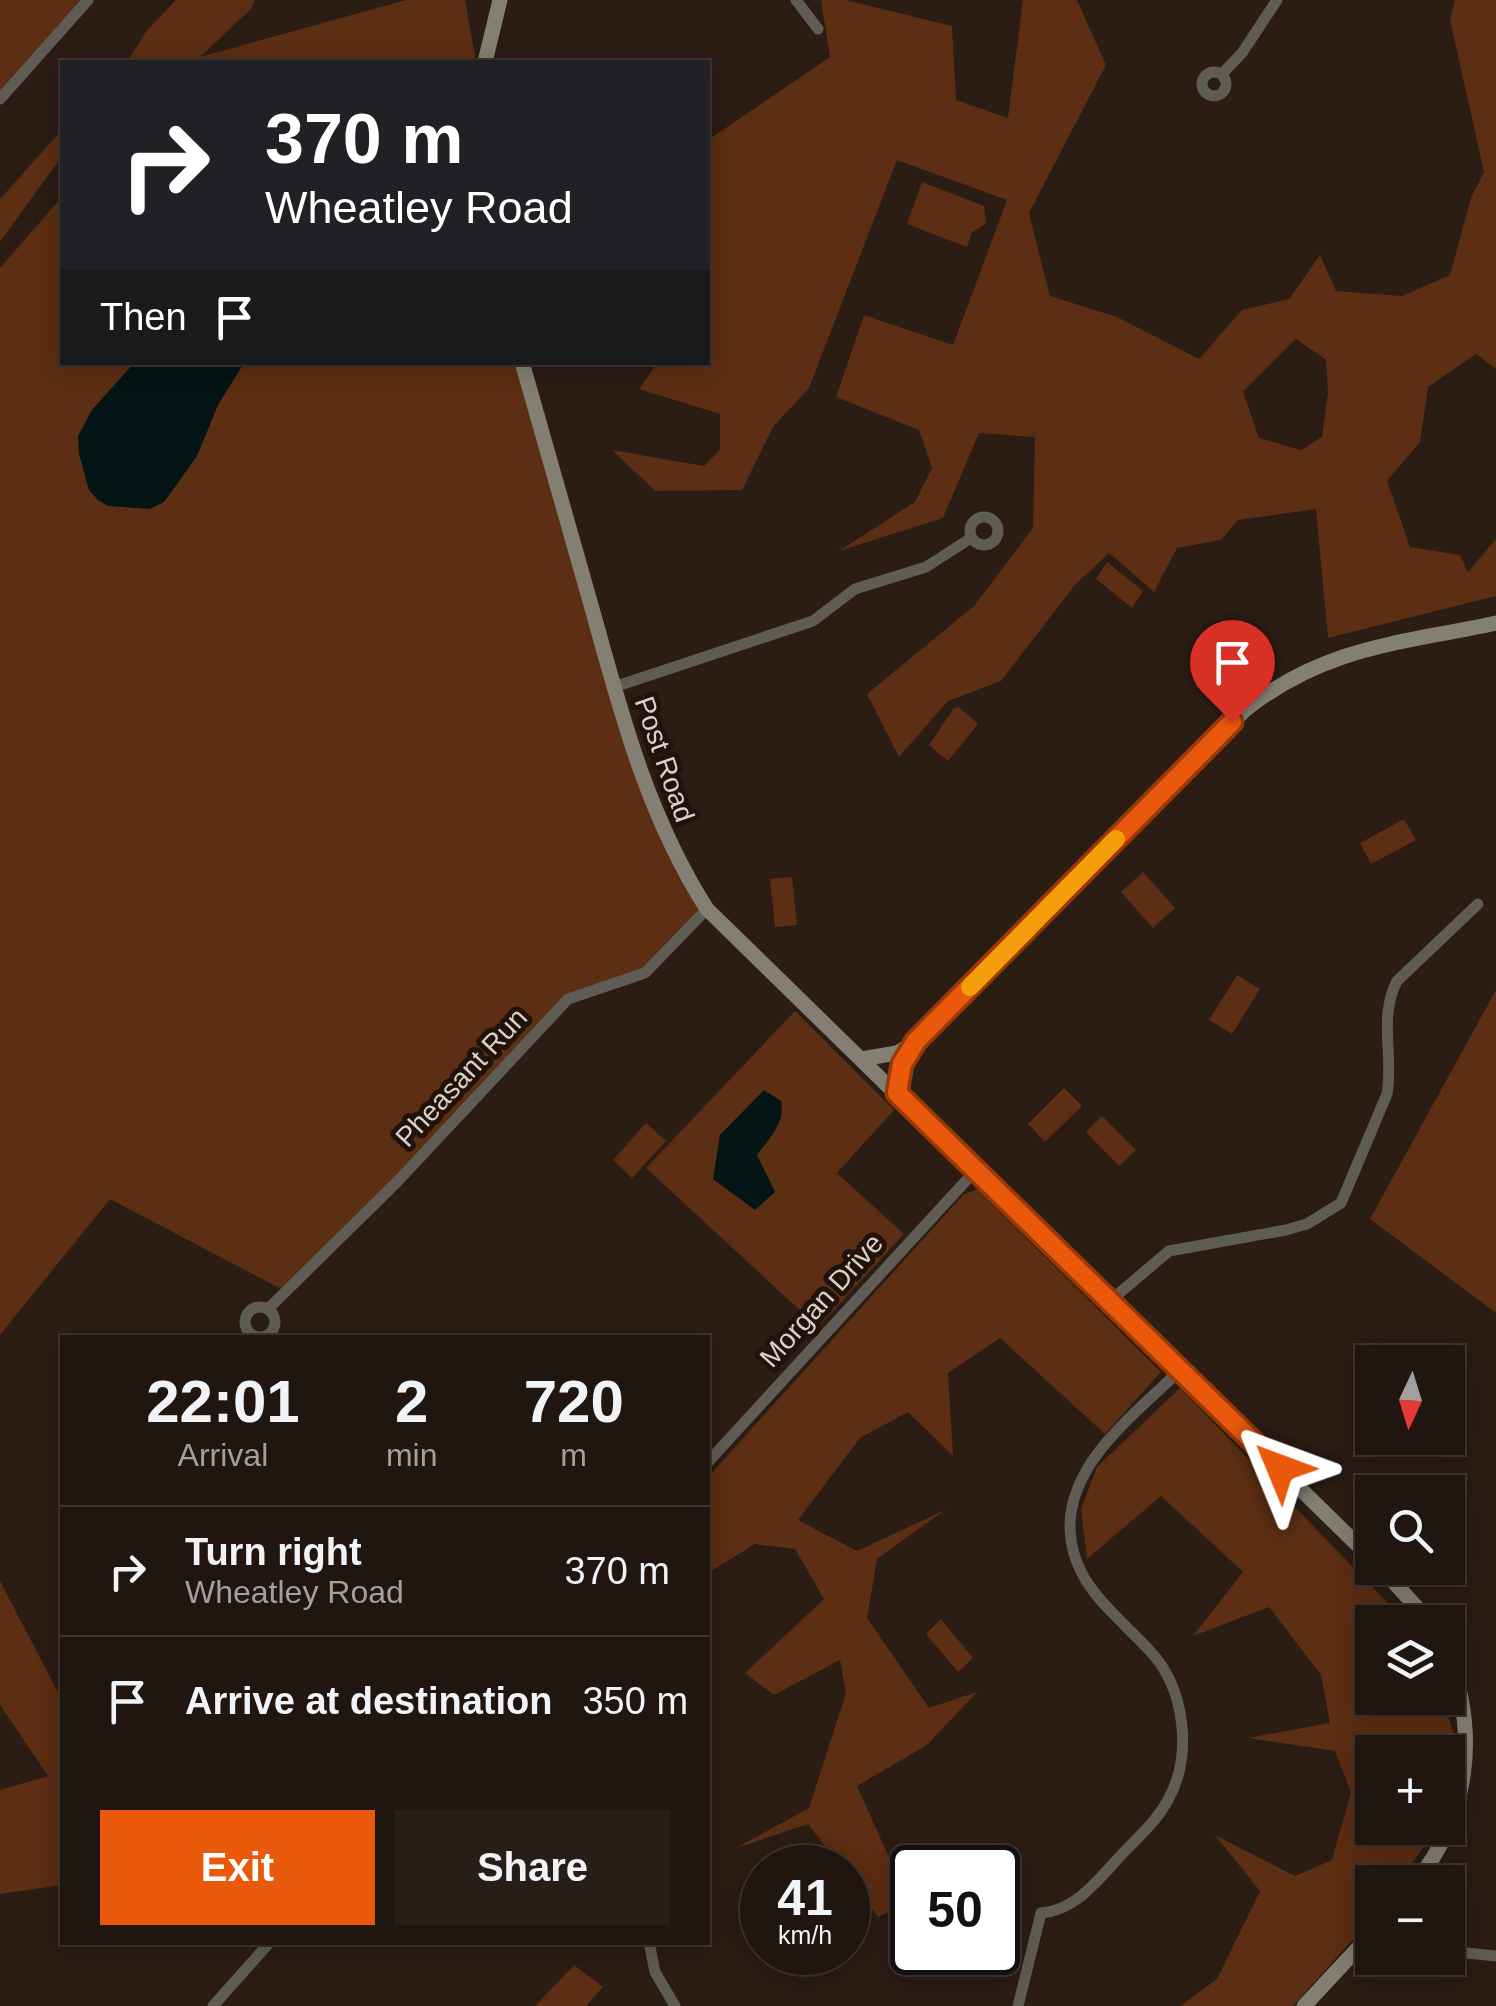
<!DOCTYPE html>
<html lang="en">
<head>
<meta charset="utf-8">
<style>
  :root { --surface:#20150f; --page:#281e18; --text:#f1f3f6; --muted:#a29f9e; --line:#3d342f; --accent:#ea580c }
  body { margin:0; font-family:Arial,sans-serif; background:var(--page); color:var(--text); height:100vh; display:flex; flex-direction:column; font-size:38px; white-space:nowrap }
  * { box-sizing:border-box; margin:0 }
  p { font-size:32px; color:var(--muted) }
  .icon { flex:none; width:55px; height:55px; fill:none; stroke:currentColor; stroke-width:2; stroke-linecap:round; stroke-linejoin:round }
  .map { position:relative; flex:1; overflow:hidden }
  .sheet { position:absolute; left:60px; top:1335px; width:650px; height:610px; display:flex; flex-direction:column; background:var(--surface); border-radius:0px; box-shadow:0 5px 25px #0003,0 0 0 2px var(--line) }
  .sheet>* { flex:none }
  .top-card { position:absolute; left:60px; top:60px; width:650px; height:305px; border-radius:0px; box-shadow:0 5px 25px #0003,0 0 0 2px var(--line); background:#202124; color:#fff; overflow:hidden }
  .needle { width:65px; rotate:184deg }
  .buttons { position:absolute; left:1355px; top:1345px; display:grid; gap:20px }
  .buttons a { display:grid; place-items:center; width:110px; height:110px; border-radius:0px; background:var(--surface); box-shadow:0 5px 25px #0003,0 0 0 2px var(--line); font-size:50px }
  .speed { position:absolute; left:740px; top:1845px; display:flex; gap:20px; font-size:50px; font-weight:700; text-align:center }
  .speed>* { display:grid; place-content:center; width:130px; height:130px; border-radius:50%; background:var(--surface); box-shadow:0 5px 25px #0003,0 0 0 2px var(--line); line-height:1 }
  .speed small { font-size:25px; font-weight:400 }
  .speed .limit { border:5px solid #111; border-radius:15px; background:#fff; color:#111 }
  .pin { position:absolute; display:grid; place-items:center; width:85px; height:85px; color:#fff; margin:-102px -42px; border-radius:50% 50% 50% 0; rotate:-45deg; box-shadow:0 0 10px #0007 }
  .pin .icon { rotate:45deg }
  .me { position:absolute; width:110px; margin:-55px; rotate:314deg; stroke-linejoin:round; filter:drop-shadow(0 0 8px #0008) }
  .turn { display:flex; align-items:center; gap:35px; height:210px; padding:0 40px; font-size:45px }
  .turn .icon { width:130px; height:130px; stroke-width:2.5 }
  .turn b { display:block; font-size:70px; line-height:85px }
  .then { display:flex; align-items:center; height:95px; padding:0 40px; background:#0003; gap:20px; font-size:38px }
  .eta { display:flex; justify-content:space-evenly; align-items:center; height:170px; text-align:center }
  .eta b { font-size:60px; font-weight:700; line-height:70px }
  .cta { display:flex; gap:20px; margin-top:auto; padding:20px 40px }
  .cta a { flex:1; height:115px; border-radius:0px; background:var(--accent); color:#fff; font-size:40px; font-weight:700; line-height:115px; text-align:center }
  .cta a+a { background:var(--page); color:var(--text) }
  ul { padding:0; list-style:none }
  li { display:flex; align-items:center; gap:30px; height:130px; padding:0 40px; border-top:2px solid var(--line) }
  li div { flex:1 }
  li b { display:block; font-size:38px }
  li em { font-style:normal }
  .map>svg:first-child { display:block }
  .green { fill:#5c2e13; fill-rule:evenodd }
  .water { fill:#051415 }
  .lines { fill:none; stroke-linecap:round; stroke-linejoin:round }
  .street { stroke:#5f5c55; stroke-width:11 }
  .secondary { stroke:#837f72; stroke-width:15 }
  .route-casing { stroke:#983908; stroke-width:25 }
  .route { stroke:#ea580c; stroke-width:18 }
  .slow { stroke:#f59e0b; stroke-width:18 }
  .labels { text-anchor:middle; stroke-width:10; stroke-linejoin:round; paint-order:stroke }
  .street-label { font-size:28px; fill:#dbd1cb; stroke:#21130b }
</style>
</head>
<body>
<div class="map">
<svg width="1496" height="2006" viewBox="0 0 1496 2006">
  <rect width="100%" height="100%" fill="#2b1c14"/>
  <path class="green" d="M0,0h82l-82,95z
    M176,0h79l-5,10 -50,47 206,-57h59l11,62h-343l-4,-3 18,-29z
    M821,0h25l106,26 4,74 52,18 15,-118h54l29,65 -77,148 21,83 67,21 82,42 43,-49 47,-11 31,-44 16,36 66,5 48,-21 21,-77 13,-26 -34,-152 5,-20h41v369l-20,-15 -48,33 -8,55 -33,39 23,66 50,8 8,17 28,-33v57l-168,42 -12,-129 -78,11 -17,20 -44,8 -23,44 -45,-39 -34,32 -74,96 -53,20 -49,56 -32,-63 107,-88 59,-78 2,-91 -56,-4 -36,85 -104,33 76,-49 17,-34 -13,-38 -83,-33 28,-82 89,30 54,-145 -110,-40 -88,228 -36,39 -31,63 -87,1 -43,-41 92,16 16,-16v-36l-81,-25 18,-26 51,-1v-222l122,-83zM1296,339l30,21 2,33 -6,44 -21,13 -42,-12 -16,-46z
    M62,130v26l-62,86v-43z
    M922,182l62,24 2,18 -14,8 -5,15 -60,-23z
    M62,197v165l460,1 99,347 86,199 -62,64 -63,18 -185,191 -114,108 -173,-91 -110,136v-1067z
    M1107,562l36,29 -11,17 -36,-29z
    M959,707l19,17 -30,37 -19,-16 25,-37z
    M1404,819l12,21 -45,24 -11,-21z
    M1143,872l32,36 -22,20 -32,-36z
    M792,877l5,48 -22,2 -5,-48z
    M1237,975l23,14 -28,45 -23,-14z
    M1496,990v323l-126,-94z
    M795,1011l99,99 -57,63 67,61 -86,93 -172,-159z
    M1064,1088l18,18 -37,36 -17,-18z
    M1102,1116l34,34 -17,16 -33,-34z
    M646,1123l20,18 -34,37 -19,-18z
    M977,1189l184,183 -56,62 -105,-96 -52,35 5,83 -45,-44 -48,26 -62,82 59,31 88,-41 -68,49 -10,59 62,90 48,-16 -50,53 -70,41 39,87 16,-4v32l-34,16 -30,-40v-9l-7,-1 -33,-43 -72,24 73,-40 37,-115 -6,-33 -66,35 -29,-22 79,-74 -29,-50 -40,-5 -47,29v-96l255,-282z
    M1180,1388l226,234h-34v76h70l12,36 -6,47v-29h-76v76h65l-39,54h-26v36l-79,88h-113l37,-27 43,-88 -45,-56 80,41 37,-16 19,-68 -16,-41 -87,-13 82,-15 -9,-48 -52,-68 -76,29 50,-64 -82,-76 -74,63 -6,-50 16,-42z
    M0,1581l62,119v185l-62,9v-104l48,-14 -48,-71z
    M941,1619l32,39 -15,14 -32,-38z
    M574,1965l29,22 -17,19h-51z"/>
  <path class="water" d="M134,363h110l-26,42 -21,51 -33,46 -14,7 -42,-3 -10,-6 -9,-10 -10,-36 -1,-18 14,-26z
    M764,1090l17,11c5,21 -12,38 -24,54l18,37 -20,18 -42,-31 7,-44z"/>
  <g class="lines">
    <path class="street" d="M796,0l22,29
      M1202 84a12 12 0 1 1 24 0a12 12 0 1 1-24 0Z
      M1222,74l20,-21 35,-53
      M0,99l88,-99
      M970 531a14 14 0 1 1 28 0a14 14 0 1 1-28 0Z
      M614,687l199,-66 42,-32 71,-22 45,-29
      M1110,1301l59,-50 117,-21 21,-6 34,-21 46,-109c7,-39 -9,-76 10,-113l81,-77
      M245 1322a15 15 0 1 1 30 0a15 15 0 1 1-30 0Z
      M268,1309l129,-127 171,-183 77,-26 62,-64
      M708,1462l266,-290
      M649,1942l6,30 20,34
      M1448,1951l48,5
      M213,2006l57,-64
      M1018,2006l23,-93c37,-3 59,-36 83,-61 16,-16 33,-32 44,-52 25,-45 17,-112 -18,-149 -35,-38 -79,-67 -80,-124 0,-67 67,-114 110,-157"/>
    <path class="secondary" d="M485,62l15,-62
      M522,362c25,86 49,172 73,257 28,102 55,201 112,290l665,650
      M861,1059l36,-6 16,-10
      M897,1093l6,-29 13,-23 330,-332c81,-63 153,-65 250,-86
      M1381,1568l49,54
      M1416,1882c53,-67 63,-148 32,-228
      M1304,2006l68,-73"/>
  </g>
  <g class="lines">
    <defs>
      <path id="route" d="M1232,722l-316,319 -14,23 -5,29 383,375"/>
    </defs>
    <use href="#route" class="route-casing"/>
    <use href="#route" class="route"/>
    <path class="slow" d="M970,987l146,-148"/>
  </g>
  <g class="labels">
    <g class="street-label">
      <text transform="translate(665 759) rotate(71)" y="10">Post Road</text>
      <text transform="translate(461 1077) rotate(-47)" y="10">Pheasant Run</text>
      <text transform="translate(821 1300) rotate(-48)" y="10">Morgan Drive</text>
    </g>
  </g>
</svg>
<div class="buttons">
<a><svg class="needle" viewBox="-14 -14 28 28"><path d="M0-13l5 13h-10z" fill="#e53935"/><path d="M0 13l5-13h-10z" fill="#a29f9e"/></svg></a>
<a><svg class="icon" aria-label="search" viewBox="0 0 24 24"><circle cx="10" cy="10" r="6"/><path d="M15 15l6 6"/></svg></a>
<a><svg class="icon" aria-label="layers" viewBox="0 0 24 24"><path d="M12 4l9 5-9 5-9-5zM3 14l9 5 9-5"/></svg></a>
<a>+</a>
<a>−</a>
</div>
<div class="speed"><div>41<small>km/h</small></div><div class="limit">50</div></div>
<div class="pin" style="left:1232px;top:722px;background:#d93025"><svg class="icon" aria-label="arrive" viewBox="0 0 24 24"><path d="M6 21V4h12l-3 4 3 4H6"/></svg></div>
<svg class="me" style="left:1280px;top:1468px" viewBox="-20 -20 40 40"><path d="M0-17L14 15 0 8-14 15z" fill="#ea580c" stroke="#fff" stroke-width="4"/></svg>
<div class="top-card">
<div class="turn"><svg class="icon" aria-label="right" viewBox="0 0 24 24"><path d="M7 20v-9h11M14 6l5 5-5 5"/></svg><div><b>370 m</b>Wheatley Road</div></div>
<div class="then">Then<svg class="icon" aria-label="arrive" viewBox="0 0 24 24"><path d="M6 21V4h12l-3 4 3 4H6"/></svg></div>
</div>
<section class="sheet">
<div class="eta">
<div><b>22:01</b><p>Arrival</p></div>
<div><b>2</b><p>min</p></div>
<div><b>720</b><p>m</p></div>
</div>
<ul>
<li><svg class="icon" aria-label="right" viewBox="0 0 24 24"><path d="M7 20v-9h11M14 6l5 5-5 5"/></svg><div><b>Turn right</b><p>Wheatley Road</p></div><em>370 m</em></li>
<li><svg class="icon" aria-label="arrive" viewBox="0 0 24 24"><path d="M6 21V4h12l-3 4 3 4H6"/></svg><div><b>Arrive at destination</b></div><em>350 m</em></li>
</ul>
<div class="cta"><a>Exit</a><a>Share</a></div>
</section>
</div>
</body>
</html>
